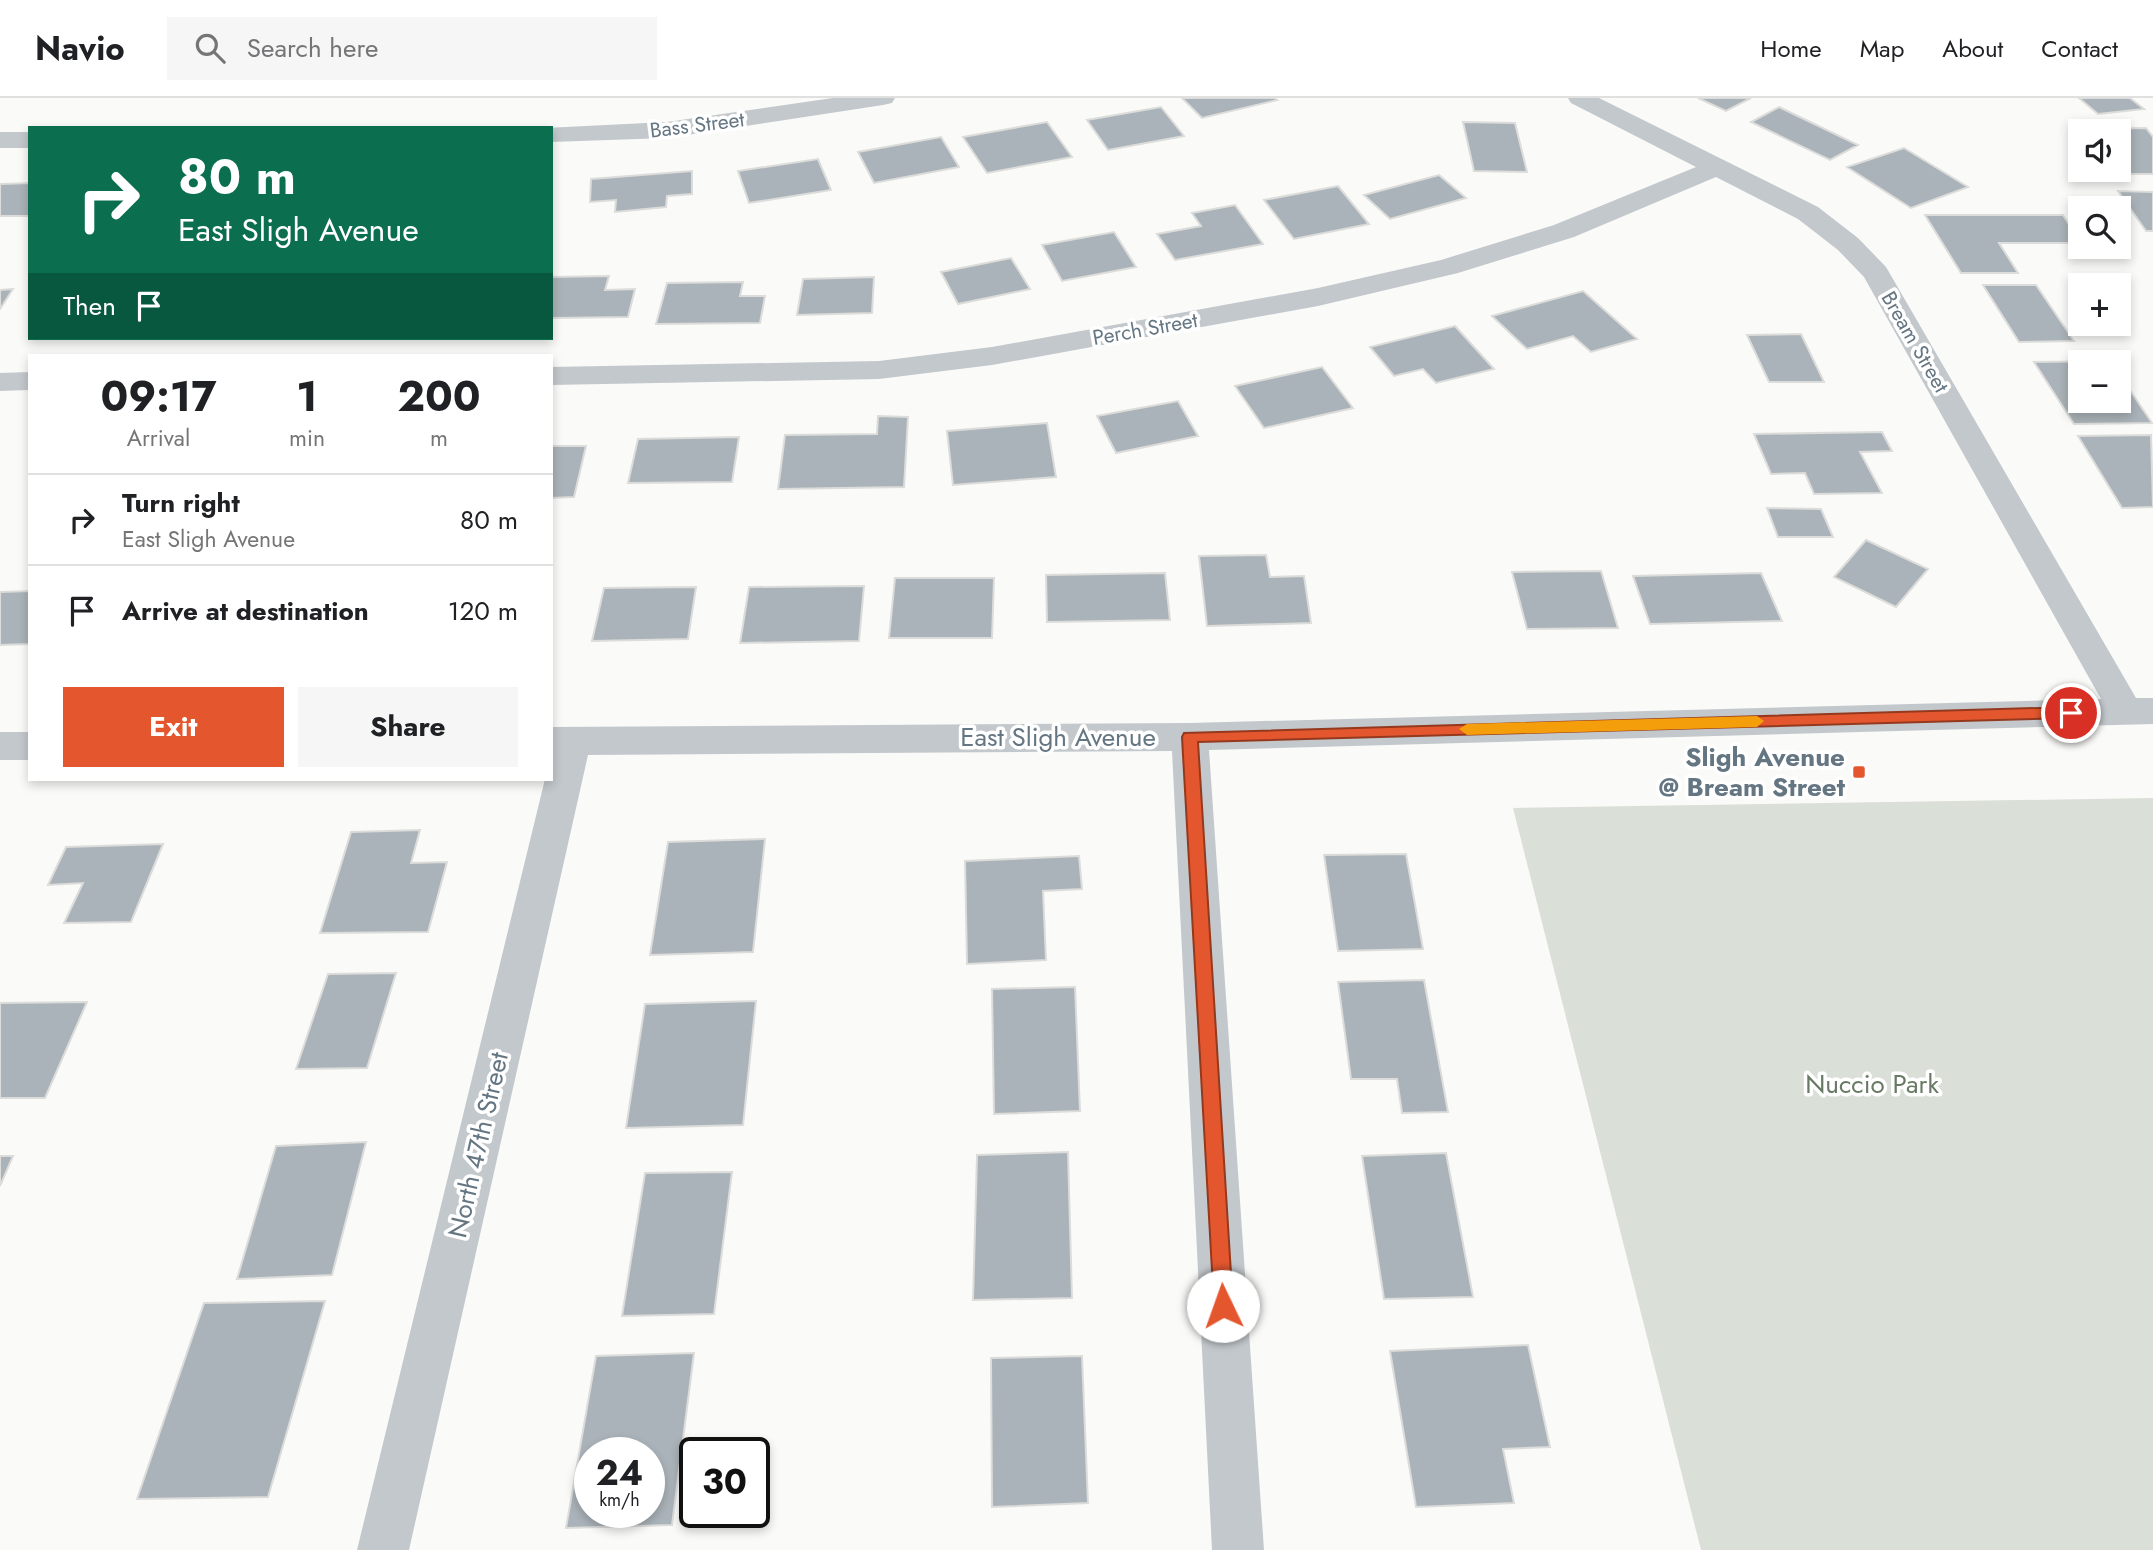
<!DOCTYPE html>
<html lang="en">
<head>
<meta charset="utf-8">
<style>
  :root { --surface:#fff; --page:#f6f6f6; --text:#202124; --muted:#757577; --line:#e0e0e0; --accent:#e4572e }
  body { margin:0; font-family:Jost,sans-serif; background:var(--page); color:var(--text); height:100vh; display:flex; flex-direction:column; font-size:26px; white-space:nowrap }
  * { box-sizing:border-box; margin:0 }
  p { font-size:23px; color:var(--muted) }
  .icon { flex:none; width:38px; height:38px; fill:none; stroke:currentColor; stroke-width:2; stroke-linecap:round; stroke-linejoin:round }
  .map { position:relative; flex:1; overflow:hidden }
  .sheet { position:absolute; left:28px; top:256px; width:525px; height:427px; display:flex; flex-direction:column; background:var(--surface); border-radius:0px; box-shadow:0 4px 10px #0003 }
  .sheet>* { flex:none }
  .guide { position:absolute; left:28px; top:28px; width:525px; height:214px; border-radius:0px; box-shadow:0 4px 10px #0003; background:#0b6e4f; color:#fff; overflow:hidden }
  .tools { position:absolute; left:2068px; top:21px; display:grid; gap:14px }
  .tools a { display:grid; place-items:center; width:63px; height:63px; border-radius:0px; background:var(--surface); box-shadow:0 4px 10px #0003; font-size:35px }
  .speed { position:absolute; left:574px; top:1339px; display:flex; gap:14px; font-size:35px; font-weight:700; text-align:center }
  .speed>* { display:grid; place-content:center; width:91px; height:91px; border-radius:50%; background:var(--surface); box-shadow:0 4px 10px #0003; line-height:1 }
  .speed small { font-size:18px; font-weight:400 }
  .speed .limit { border:4px solid #111; border-radius:10px; background:#fff; color:#111 }
  .pin { position:absolute; display:grid; place-items:center; width:60px; height:60px; color:#fff; margin:-30px; border:4px solid #fff; border-radius:50%; box-shadow:0 2px 7px #0007 }
  .me { position:absolute; width:77px; margin:-38px; rotate:357deg; stroke-linejoin:round; filter:drop-shadow(0 0 5px #0008) }
  .turn { display:flex; align-items:center; gap:24px; height:147px; padding:0 35px; font-size:32px }
  .turn .icon { width:91px; height:91px; stroke-width:2.5 }
  .turn b { display:block; font-size:49px; line-height:60px }
  .then { display:flex; align-items:center; height:66px; padding:0 35px; background:#0003; gap:14px; font-size:26px }
  .eta { display:flex; justify-content:space-evenly; align-items:center; height:119px; text-align:center }
  .eta b { font-size:42px; font-weight:700; line-height:49px }
  .button { display:flex; gap:14px; margin-top:auto; padding:14px 35px }
  .button a { flex:1; height:80px; border-radius:0px; background:var(--accent); color:#fff; font-size:28px; font-weight:700; line-height:80px; text-align:center }
  .button a+a { background:var(--page); color:var(--text) }
  ul { padding:0; list-style:none }
  li { display:flex; align-items:center; gap:21px; height:91px; padding:0 35px; border-top:2px solid var(--line) }
  li div { flex:1 }
  li b { display:block; font-size:26px }
  li em { font-style:normal }
  header { display:flex; align-items:center; gap:42px; box-sizing:border-box; height:98px; padding:0 35px; background:var(--surface); border-bottom:2px solid var(--line) }
  header strong { font-size:33px }
  nav { display:flex; gap:38px; margin-inline-start:auto; font-size:24px }
  .search { width:490px; height:63px; background:var(--page); display:flex; align-items:center; gap:18px; box-sizing:border-box; padding:0 24px; border-radius:0px; color:var(--muted); font-size:26px }
  .map>svg:first-child { display:block }
  .green { fill:#dadfd7 }
  .building { fill:#aab3b9; stroke:#dcdcda; stroke-width:2; fill-rule:evenodd }
  .lines { fill:none; stroke-linecap:round; stroke-linejoin:round }
  .minor { fill:#c3c8cc; fill-rule:evenodd }
  .route { fill:#e4572e; stroke:#94391e; stroke-width:2 }
  .slow { fill:#f59e0b }
  .poi-dot { fill:#e4572e; stroke:#fff; stroke-width:2.5 }
  .labels { text-anchor:middle; stroke-width:7; stroke-linejoin:round; paint-order:stroke }
  .far-street-label { font-size:21px; fill:#657683; stroke:#fff }
  .street-label { font-size:26px; fill:#657683; stroke:#fff }
  .poi-label { font-size:26px; font-weight:bold; fill:#657683; stroke:#fff; text-anchor:end }
  .park-label { font-size:26px; fill:#687a64; stroke:#fff }
</style>
</head>
<body>
<header>
<strong>Navio</strong>
<div class="search"><svg class="icon" aria-label="search" viewBox="0 0 24 24"><circle cx="10" cy="10" r="6"/><path d="M15 15l6 6"/></svg>Search here</div>
<nav><a>Home</a><a>Map</a><a>About</a><a>Contact</a></nav>
</header>
<div class="map">
<svg width="2153" height="1452" viewBox="0 0 2153 1452">
  <rect width="100%" height="100%" fill="#fafaf8"/>
  <path class="green" d="M2153,700v752h-452l-188,-742z"/>
  <path class="building" d="M1182,0h92l3,2 -75,18z
    M1698,0h53l-25,13z
    M2079,0h51l14,11 -46,5z
    M1161,9l23,29 -76,14 -21,-30z
    M1779,9l79,38 -28,15 -79,-38z
    M1047,24l25,35 -85,16 -24,-36z
    M1463,24l52,1 12,49 -53,-1z
    M2146,30l7,9v37h-22l-12,-15v-28h-21l-2,-2z
    M941,39l18,30 -85,16 -16,-31z
    M1904,50l64,39 -57,21 -64,-41z
    M818,61l13,31 -82,13 -11,-32z
    M692,73v23l-25,2 -1,11 -51,5 1,-12 -26,2 1,-23z
    M1439,77l27,23 -76,21 -26,-24z
    M30,85v33h-30v-32z
    M1338,88l31,38 -75,15 -30,-39z
    M2118,93l35,1v39h-7z
    M1235,107l28,39 -88,16 -18,-26 44,-8 -9,-13z
    M1925,117h138l18,28h-82l19,30h-57z
    M1114,134l22,35 -74,14 -20,-36z
    M1011,160l19,31 -72,15 -17,-32z
    M609,178l-4,14 30,-1 -7,28 -77,1v-41z
    M874,179l-2,36 -75,2 6,-36z
    M743,184l-3,14h25l-5,27 -104,1 11,-41z
    M1983,187h53l38,56 -55,1z
    M13,191l-13,20v-19z
    M1583,193l54,48 -46,13 -18,-16 -46,13 -35,-33z
    M1455,228l39,43 -58,14 -13,-14 -29,7 -24,-29z
    M1801,236l23,48h-55l-22,-47z
    M2110,263l-29,1v39h38v-27l33,49 -78,1 -40,-62z
    M1322,269l31,41 -89,20 -29,-42z
    M1178,303l20,35 -82,17 -19,-37z
    M878,318l30,1 -4,70 -126,2 7,-54 92,-1z
    M1047,325l9,54 -103,8 -6,-54z
    M1882,334l10,19 -32,1 22,41 -68,1 -9,-21 -34,1 -17,-40z
    M2151,337l2,72 -31,1 -44,-72z
    M739,339l-7,45 -104,1 10,-44z
    M551,348h35l-12,51 -23,1z
    M1767,410l54,1 12,28h-55z
    M1866,442l62,29 -32,38 -62,-30z
    M1266,457l4,22 34,-1 7,47 -104,3 -8,-70z
    M1601,473l17,57 -91,1 -15,-57z
    M1165,475l5,47 -123,2 -1,-47z
    M1761,475l21,48 -132,3 -17,-48z
    M895,480h99l-2,60h-103z
    M864,488l-5,55 -119,2 9,-56z
    M696,489l-8,52 -96,2 12,-53z
    M30,493v53l-30,1v-53z
    M420,732l-9,33 36,-1 -19,70 -108,1 31,-101z
    M765,741l-12,113 -103,3 18,-113z
    M163,746l-32,78 -67,1 19,-40 -35,2 18,-38z
    M1406,756l17,95 -85,2 -14,-96z
    M1079,758l3,33 -39,2 3,69 -79,4 -2,-103z
    M396,875l-29,95 -71,1 32,-95z
    M1424,882l24,132 -46,1 -5,-34h-46l-13,-97z
    M1075,889l5,124 -86,3 -2,-125z
    M756,903l-13,124 -117,3 19,-124z
    M87,904l-42,96h-45v-95z
    M366,1044l-34,133 -95,4 39,-133z
    M1068,1054l4,146 -99,2 4,-145z
    M1446,1055l27,144 -89,2 -22,-143z
    M0,1058h13l-13,30z
    M732,1074l-18,142 -92,2 23,-143z
    M325,1203l-57,196 -131,2 67,-196z
    M1528,1247l22,102 -47,2 11,54 -98,4 -26,-156z
    M694,1255l-22,172 -106,3 30,-172zM590,1354h59v60h-59z
    M1082,1258l6,147 -96,4 -1,-149z"/>
  <g class="lines">
    <path class="minor" d="M833,0h62l-3,5 -9,2 -216,33 -116,4v-14h-6l122,-6z
      M1568,0h31l219,109 40,31 28,29 250,431h17v26l-944,26 55,800h-52l-40,-799 -584,4 -179,795h-52l188,-771h6v-52l639,-4 911,-24 -237,-422 -26,-27 -40,-31 -82,-42 -142,60 -116,36 -140,33 -326,59 -113,14 -328,6v-18l328,-6 113,-14 326,-59 123,-28 113,-35 142,-58 -125,-64z
      M0,34h30v16h-30z
      M30,274v18l-30,1v-18z
      M0,634h30v28h-30z"/>
  </g>
  <path class="route" d="M2071,609l7,6 -7,5 -873,24 35,564 -3,6 -7,3 -7,-3 -2,-6 -32,-569 2,-4z"/>
  <path class="slow" d="M1757,618l7,5 -7,6 -290,8 -8,-6 8,-5z"/>
  <rect class="poi-dot" x="1852" y="667" width="14" height="14" rx="3.5"/>
  <g class="labels">
    <g class="far-street-label">
      <text transform="translate(697 27) rotate(-7)" y="7">Bass Street</text>
      <text transform="translate(1145 231) rotate(-10)" y="7">Perch Street</text>
      <text transform="translate(1915 244) rotate(60)" y="7">Bream Street</text>
    </g>
    <g class="street-label">
      <text x="1058" y="648">East Sligh Avenue</text>
      <text transform="translate(478 1047) rotate(-77)" y="9">North 47th Street</text>
    </g>
    <g class="poi-label">
      <text x="1845" y="668">Sligh Avenue<tspan x="1845" dy="30">@ Bream Street</tspan></text>
    </g>
    <g class="park-label">
      <text x="1872" y="995">Nuccio Park</text>
    </g>
  </g>
</svg>
<div class="tools">
<a><svg class="icon" aria-label="sound" viewBox="0 0 24 24"><path d="M4 9h4l5-4v14l-5-4H4zM17 9q2 3 0 6"/></svg></a>
<a><svg class="icon" aria-label="search" viewBox="0 0 24 24"><circle cx="10" cy="10" r="6"/><path d="M15 15l6 6"/></svg></a>
<a>+</a>
<a>−</a>
</div>
<div class="speed"><div>24<small>km/h</small></div><div class="limit">30</div></div>
<div class="pin" style="left:2071px;top:615px;background:#d93025"><svg class="icon" aria-label="arrive" viewBox="0 0 24 24"><path d="M6 21V4h12l-3 4 3 4H6"/></svg></div>
<svg class="me" style="left:1223px;top:1208px" viewBox="-20 -20 40 40"><circle r="19" fill="#fff"/><path d="M0-13L10 11 0 6-10 11z" fill="#e4572e"/></svg>
<div class="guide">
<div class="turn"><svg class="icon" aria-label="right" viewBox="0 0 24 24"><path d="M7 20v-9h11M14 6l5 5-5 5"/></svg><div><b>80 m</b>East Sligh Avenue</div></div>
<div class="then">Then<svg class="icon" aria-label="arrive" viewBox="0 0 24 24"><path d="M6 21V4h12l-3 4 3 4H6"/></svg></div>
</div>
<section class="sheet">
<div class="eta">
<div><b>09:17</b><p>Arrival</p></div>
<div><b>1</b><p>min</p></div>
<div><b>200</b><p>m</p></div>
</div>
<ul>
<li><svg class="icon" aria-label="right" viewBox="0 0 24 24"><path d="M7 20v-9h11M14 6l5 5-5 5"/></svg><div><b>Turn right</b><p>East Sligh Avenue</p></div><em>80 m</em></li>
<li><svg class="icon" aria-label="arrive" viewBox="0 0 24 24"><path d="M6 21V4h12l-3 4 3 4H6"/></svg><div><b>Arrive at destination</b></div><em>120 m</em></li>
</ul>
<div class="button"><a>Exit</a><a>Share</a></div>
</section>
</div>
</body>
</html>
